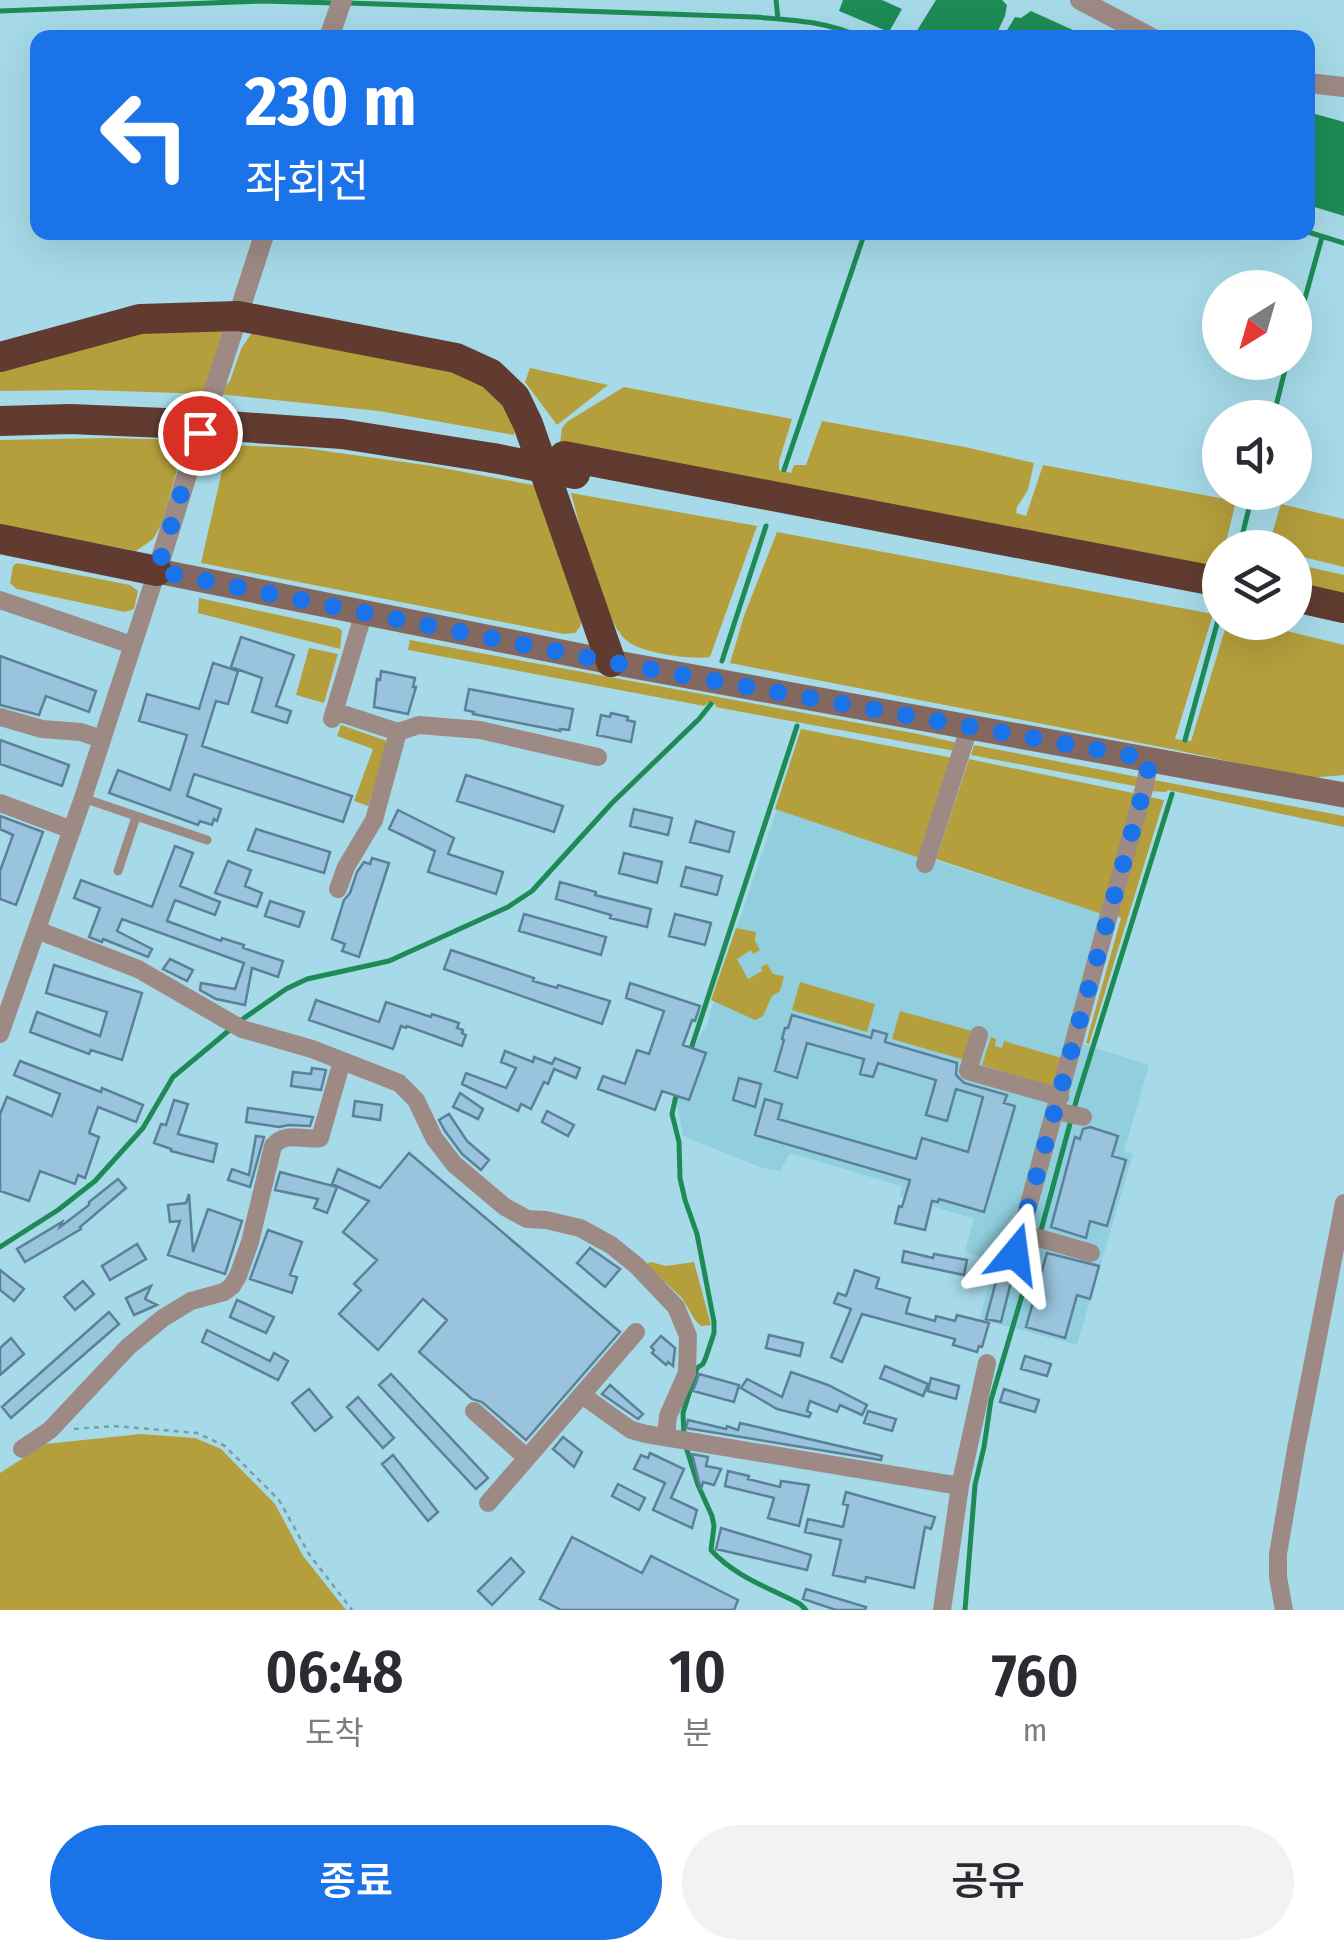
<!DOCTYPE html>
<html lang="ko">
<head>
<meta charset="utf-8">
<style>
  :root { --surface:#fff; --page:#f2f2f3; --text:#2b2b33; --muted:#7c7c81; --accent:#1a73e8 }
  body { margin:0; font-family:"Fira Sans Condensed","Noto Sans KR",sans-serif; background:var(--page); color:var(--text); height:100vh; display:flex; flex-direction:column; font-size:38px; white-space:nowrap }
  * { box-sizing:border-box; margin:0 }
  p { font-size:32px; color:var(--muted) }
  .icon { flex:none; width:55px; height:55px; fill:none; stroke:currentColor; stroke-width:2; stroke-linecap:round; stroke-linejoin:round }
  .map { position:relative; height:1610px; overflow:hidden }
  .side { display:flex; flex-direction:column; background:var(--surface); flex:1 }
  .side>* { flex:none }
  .banner { position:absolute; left:30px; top:30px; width:1285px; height:210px; border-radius:20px; box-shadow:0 10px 40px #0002; background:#1a73e8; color:#fff; overflow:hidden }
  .needle { width:65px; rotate:217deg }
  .tools { position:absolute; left:1202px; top:270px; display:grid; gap:20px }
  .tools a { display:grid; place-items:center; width:110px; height:110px; border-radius:50%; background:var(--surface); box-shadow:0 10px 40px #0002; font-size:50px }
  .pin { position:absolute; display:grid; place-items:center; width:85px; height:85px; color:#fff; margin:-42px; border:5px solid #fff; border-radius:50%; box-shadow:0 2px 10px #0007 }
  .me { position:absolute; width:110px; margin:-55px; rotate:16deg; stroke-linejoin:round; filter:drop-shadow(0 0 8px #0008) }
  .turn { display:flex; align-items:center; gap:35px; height:210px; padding:0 50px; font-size:45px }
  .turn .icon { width:130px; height:130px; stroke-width:2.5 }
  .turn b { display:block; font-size:70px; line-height:85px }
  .eta { display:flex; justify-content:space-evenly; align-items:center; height:170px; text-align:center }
  .eta b { font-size:60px; font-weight:600; line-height:70px }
  .cta { display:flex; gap:20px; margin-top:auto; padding:20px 50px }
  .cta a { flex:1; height:115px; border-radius:60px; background:var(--accent); color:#fff; font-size:40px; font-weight:600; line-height:115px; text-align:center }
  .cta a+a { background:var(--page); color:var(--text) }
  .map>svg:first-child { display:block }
  .built { fill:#91cfdf }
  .green { fill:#b59f3d }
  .water { fill:#1e8b56 }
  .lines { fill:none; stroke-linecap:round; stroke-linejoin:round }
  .stream { stroke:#1e8b56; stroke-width:5 }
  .building { fill:#9ac3dd; stroke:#5a8199; stroke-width:2.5 }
  .path { stroke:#759faa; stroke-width:2.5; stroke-dasharray:5 5; stroke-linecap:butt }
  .service { stroke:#9e8a84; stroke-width:9 }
  .minor { stroke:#9e8a84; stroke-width:18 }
  .tertiary { stroke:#9e8a84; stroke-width:20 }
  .secondary { stroke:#846860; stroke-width:25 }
  .motorway { stroke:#613b30; stroke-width:30 }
  .motorway-bridge { stroke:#613b30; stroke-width:30 }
  .route { stroke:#1a73e8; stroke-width:18; stroke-dasharray:0 32.4 }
</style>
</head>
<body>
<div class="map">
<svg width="1344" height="1610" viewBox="0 0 1344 1610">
  <rect width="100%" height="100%" fill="#a6dae8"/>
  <path class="built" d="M777,809l340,110 -34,125 66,21 -25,86 9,3 -56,191 -97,-26 14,-56 -29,-12 9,-32 -74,-23 1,-10 -111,-33 -10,18 -18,-3 -79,-32 -7,-38 20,-56 10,-15 30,-97z"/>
  <path class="green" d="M223,328l-16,66 -120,-4 -87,1v-26l115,-30z
    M258,333l210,41 22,12 27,35 -3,14 -135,-24 -161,-17 12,-13 11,-32 10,-15z
    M530,368l78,17 -51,40 -32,-43z
    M624,387l168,32 -13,42v9l12,3 3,-8h12l16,-44 143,26 69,16 -6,27 -11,17 -1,6 10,3 17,-51 193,36 -11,45 -5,2v21l-660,-126 2,-15 6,-7z
    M111,438l75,2 -25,85 -8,14 -17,12 -136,-26v-85z
    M228,445l76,3 128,18 106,20 45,128 -3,13 -5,6 -11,1 -363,-71z
    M571,493l186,33 -47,131c-19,3 -70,-4 -84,-17 -24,-22 -46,-114 -55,-147z
    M1281,504l63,15v48l-49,-12v-7l-27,-1z
    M777,532l436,82 -38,125 16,2 36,-118h27l90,22v130l-36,3 -137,-29 -441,-86 14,-47z
    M17,563l113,22 8,6 -4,18 -9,3 -108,-23 -7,-6 3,-17z
    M1295,564l49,11v21l-49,-11z
    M199,598l140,30 3,3 -2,18 -142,-36z
    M410,640l508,94 36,8 3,3 -2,6 -235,-43 -4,-1 -1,-3 -7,-1 -4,3 -296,-56z
    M309,648l29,6 -14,49 -28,-8z
    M341,725l49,17 -22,64 -14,-5 19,-52 -36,-13z
    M801,729l152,29 -33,100 -145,-49z
    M974,745l164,32 2,10 -169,-32z
    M969,759l169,35 -33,121 -169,-56z
    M1154,780l190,36v11l-176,-37 -2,2 -14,-1z
    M1150,797l14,3 -75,244 -3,-1 35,-125 -4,-2z
    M736,928l20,4 -1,9 5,9 -7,4 -2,-4 -14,9 11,20 14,-8 -1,-4 6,-3 6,10 11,2 -4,15 -8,5 -9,20 -8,4 -44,-20z
    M800,982l75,22 -8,28 -75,-22z
    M900,1011l76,21 -8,29 -76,-22z
    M991,1037l5,2 -1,7 7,2 2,-7 61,18 -8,29 -75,-23z
    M651,1262l15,4 28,-4 17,63 -10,1 -6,-6 -13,-22 -36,-34z
    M141,1434l54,4 26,11 54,55 28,52 43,54h-346v-137l45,-29z"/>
  <path class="water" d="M843,0h39l20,9 -13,23 -50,-21z
    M936,0h66l5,5 -2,11 -10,21h-82z
    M1031,11l42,19 3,7h-73l12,-20 6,1z
    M1308,112l36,10v94l-36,-11z"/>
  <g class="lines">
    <path class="stream" d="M776,0l2,19
      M348,3l406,14c36,3 74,4 108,21
      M0,11l261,-10 76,2
      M1308,232l36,11
      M1295,334l27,-97
      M1273,418l14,-56
      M784,470l81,-238
      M1239,548l14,-56
      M722,661l44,-135
      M1185,740l35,-127
      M240,1021l46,-32 21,-10 82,-18 119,-54 24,-16 80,-88 87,-84 12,-15
      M690,1052l107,-326
      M677,1091l-5,23 7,28 1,36 5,22 12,34 17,88v11l-8,24 -3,7 -6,4 -14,45 1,23
      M0,1247l58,-37 37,-29 48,-53 30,-51 59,-49
      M686,1447l12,38 14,31 2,10 -3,24c23,26 58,38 89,54l6,6
      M965,1610l10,-125 9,-38 7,-47 46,-155 40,-147 95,-304"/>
  </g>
  <path class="building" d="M241,637l53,18 -18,51 15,5 -4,12 -35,-11 10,-34 -31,-11z
    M0,656l96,35 -7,21 -43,-16 -7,19 -39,-10z
    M213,663l25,8 -10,33 -12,-3 -14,45 150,50 -9,26 -149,-48 -7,22 34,13 -4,12 -3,-2 -2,6 -12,-4 -2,4 -89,-32 9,-23 52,20 17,-55 -48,-14 8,-27 52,15z
    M381,671l34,7 -2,9h3l-8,27 -34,-7 3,-28 3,1z
    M469,689l104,20 -4,21 -9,-1v2l-87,-17 1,-2 -9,-2z
    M611,713l17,4 -1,3 8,2 -4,20 -34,-7 4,-20 9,2z
    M0,740l69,25 -7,21 -62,-22z
    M466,775l97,31 -9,26 -97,-31z
    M634,809l38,9 -4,17 -38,-9z
    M398,810l56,28 -6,16 55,18 -7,22 -68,-22 7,-21 -46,-22z
    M0,816l43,16 -27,73 -16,-6v-28l13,-36 -13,-6z
    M696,821l38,11 -5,20 -39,-10z
    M256,829l74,23 -6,21 -76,-23z
    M175,846l18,7 -13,33 40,16 -5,13 -40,-15 -8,21 54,20 1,-3 22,7 -1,3 40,13 -5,16 -26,-9 -7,37 -29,-6 -16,-9 1,-7 34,6 9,-26 -122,-44 -5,12 35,18 -4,8 -45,-18 -1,3 -13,-5 11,-29 -26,-10 7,-18 71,27z
    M624,853l38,9 -5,21 -38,-10z
    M372,858l17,5 -30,94 -17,-6 3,-7 -13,-5 12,-39 6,-7 7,-21 7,-10 6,2z
    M228,861l23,9 -6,16 17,7 -5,14 -42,-14z
    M686,867l36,9 -5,19 -36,-9z
    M560,882l36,10 -1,3 56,14 -4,18 -37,-9 1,-3 -55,-16z
    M270,901l34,11 -5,15 -34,-11z
    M524,914l82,23 -5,18 -82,-24z
    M675,914l36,9 -6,22 -36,-9z
    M451,950l83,28 -1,3 24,7 1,-3 52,16 -8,23 -158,-55z
    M170,959l23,11 -6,11 -24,-12z
    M54,965l88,28 -20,67 -31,-10 -2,4 -59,-22 7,-20 63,24 7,-24 -61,-19z
    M630,983l70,23 -5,15 -3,-1 -9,25 23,8 -17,47 -27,-9 -7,19 -57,-21 5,-13 22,8 12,-34 12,4 15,-43 -38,-13z
    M316,1000l63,22 7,-20 45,15 1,-3 27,9 -2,5 6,2 -1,3 4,2 -4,11 -55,-20 -1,2 -5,-2 -8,23 -84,-29z
    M792,1015l79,23 2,-8 14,4 -2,8 72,21 -1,12 8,8 43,12 -3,8 11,3 -31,106 -45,-13 -1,3 -6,-1 -7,29 -30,-7 4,-17 3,1 8,-27 -155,-45 10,-36 17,5 -4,15 138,40 6,-21 46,14 15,-55 -27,-8 -9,32 -21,-6 10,-35 -58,-17 -5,14 -13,-3 4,-15 -57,-16 -10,35 -22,-7 9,-31 -2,-1 3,-11h3z
    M505,1051l28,11 1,-5 18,7 3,-6 25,10 -4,10 -22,-9 -6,15 -4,-2 -13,27 -10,-5 -3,7 -56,-27 4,-11 40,15 10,-20 -15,-6z
    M20,1061l81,31 1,-4 41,17 -7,17 -38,-15 -9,26 10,4 -14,41 -7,-3 -3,9 -35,-13 -11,30 -29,-10v-77l7,-17 45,19 8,-22 -46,-19z
    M312,1068l14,2 -5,20 -30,-4 2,-14 18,2z
    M739,1078l22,6 -6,23 -22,-7z
    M460,1093l23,16 -5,10 -25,-12z
    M174,1100l14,4 -10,30 39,10 -4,18 -42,-11v-2l-17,-6 7,-19 5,1z
    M355,1101l27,4 -2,15 -27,-4z
    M248,1108l65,9 -3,9 -21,-1 -10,2 -33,-5z
    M547,1111l27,14 -6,11 -26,-14z
    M449,1114l18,27 22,19 -8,10 -19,-16 -17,-23 -6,-11z
    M1090,1127l28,9 -6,20 14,4 -19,66 -17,-5 -4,17 -35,-11 24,-90 5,2 3,-10z
    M256,1136l8,1 -14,50 -22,-7 4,-11 17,6z
    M409,1153l211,179 -94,108 -44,-38 -10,-3 -53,-47 28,-32 -24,-21 -45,51 -39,-36 22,-24 -7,-6 23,-24 -34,-28 26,-31 -37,-17 6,-15 42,19z
    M280,1172l57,15 -10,26 -13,-5 4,-9 -43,-9z
    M118,1179l8,9 -46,39 1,2 -56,33 -8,-13 45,-27 -2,5 29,-22v-3z
    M189,1194l4,58 15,-43 34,12 -17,53 -57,-19 12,-34 -10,1 -2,-17 18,-2z
    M268,1230l34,12 -12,33 7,2 -5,16 -42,-14z
    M137,1244l9,15 -36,21 -8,-14z
    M590,1248l30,21 -15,18 -28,-24z
    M904,1251l29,7 1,-4 33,6 -3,15 -62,-13z
    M1047,1253l52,13 -9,33 -13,-4 -12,43 -39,-11z
    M1003,1255l4,8 8,3 -14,56 -15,-3z
    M0,1270l24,19 -10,12 -14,-11z
    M855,1270l24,8 -3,10 34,10 -4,15 29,8 1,-5 19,5 2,-6 32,8 -7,24 -3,-1 -2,6 -24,-7 2,-6 -93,-25 -20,48 -11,-5 20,-48 -17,-6 4,-10 8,3z
    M83,1281l11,13 -19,16 -11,-13z
    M151,1286l-6,13 12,6 -23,10 -8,-17z
    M237,1300l37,17 -8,16 -36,-16z
    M109,1312l10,12 -108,94 -9,-11z
    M207,1330l63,31 4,-8 14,8 -10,19 -76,-38z
    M769,1335l34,8 -3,13 -34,-8z
    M661,1336l14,12 -2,18 -5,-4 -2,3 -14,-12 2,-3 -3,-3z
    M11,1338l13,16 -24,21v-27z
    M1025,1356l26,8 -4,12 -26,-7z
    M885,1366l43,18 -5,12 -43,-18z
    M791,1372l37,13 39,20 -5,10 -22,-10 -3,7 -27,-11 -3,10 4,2 -2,4 -32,-8 -36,-21 6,-9 35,18z
    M391,1374l97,104 -12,11 -97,-104z
    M699,1374l40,11 -5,17 -41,-11z
    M931,1378l28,8 -3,13 -28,-8z
    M610,1385l33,29 -5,5 -36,-25z
    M309,1389l23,28 -17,14 -23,-28z
    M1004,1389l35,11 -4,12 -35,-10z
    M358,1397l36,41 -11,10 -36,-41z
    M868,1411l28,8 -4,12 -28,-8z
    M688,1420l38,9 1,-3 11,4 2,-7 142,33 -1,4 -195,-32z
    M563,1437l19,15 -8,15 -21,-18z
    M650,1453l34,16 -13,29 26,12 -5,18 -39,-18 12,-27 -31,-14 7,-14 7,3z
    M692,1454l16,3 -2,9 15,3 -7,16 -11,-3 -2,8z
    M393,1455l45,57 -10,9 -46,-57z
    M728,1471l21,5 -1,3 32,8 1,-6 28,4 -10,41 -31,-8 6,-20 -49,-12z
    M618,1484l27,14 -6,12 -27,-14z
    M846,1492l89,25 -4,12 -6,-2 -11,61 -48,-11 -1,5 -32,-7 8,-35 -36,-8 3,-13 35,8 5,-22 -5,-1z
    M721,1528l90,27 -4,15 -91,-21z
    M572,1537l70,36 9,-17 87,44 -4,10h-173l-21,-11z
    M511,1558l13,14 -32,33 -14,-14z
    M806,1589l60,18 -1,3h-29l-33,-11z"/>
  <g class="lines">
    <path class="path" d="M74,1429l40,-3 83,7 28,13 54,54 30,54 43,56"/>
    <path class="service" d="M83,798l124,42
      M118,871l18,-54"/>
    <path class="minor" d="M0,600l132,45
      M334,711l64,21 21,-7 61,5 118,27
      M0,717l42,12 39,3 20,7
      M332,719l32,-107
      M0,803l72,27
      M925,864l44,-136
      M338,889l8,-22 28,-47 24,-88
      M37,930l101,39 104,60 70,20 87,34 17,17 18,38 20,26 51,43 22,12 19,1 34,8 31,17 26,21 39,41 12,29 -1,37 -19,43 -2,20
      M0,1034l83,-236 74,-227
      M979,1035l-11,36 92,26
      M1056,1111l27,6
      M1021,1233l70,20
      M1015,1254l130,-469 5,-26
      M582,1395l49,35 15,4 314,52
      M474,1411l53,47
      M22,1449l28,-19 79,-84 34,-28 28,-17 33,-9 8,-6 6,-10 12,-34 23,-96c14,-16 29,-5 47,-8l22,-77
      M488,1503l148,-171
      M942,1610l18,-124 27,-123
      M1284,1610l-6,-33v-23l18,-105 48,-246"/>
    <path class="tertiary" d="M1080,0l72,38
      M329,38l13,-38
      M1308,83l36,4
      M212,396l53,-164
      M157,571l43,-138"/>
    <path class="secondary" d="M157,571l454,91 733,133"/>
    <path class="motorway" d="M0,357l140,-38 98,-3 218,42 35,16 24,23 13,27 83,238
      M0,421l70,-2 143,6 129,9 151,24
      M564,456l656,126
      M0,539l157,32
      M1295,597l49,11"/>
    <path class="motorway-bridge" d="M493,458l82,16"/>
  </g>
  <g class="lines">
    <path class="route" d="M200,433l-43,138 453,91 540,97 -5,26 -130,469"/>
  </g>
</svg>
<div class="tools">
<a><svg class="needle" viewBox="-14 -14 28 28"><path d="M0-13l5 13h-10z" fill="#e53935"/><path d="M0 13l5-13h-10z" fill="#7c7c81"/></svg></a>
<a><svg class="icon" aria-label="sound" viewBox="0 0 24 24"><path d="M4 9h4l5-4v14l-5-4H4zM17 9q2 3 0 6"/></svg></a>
<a><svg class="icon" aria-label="layers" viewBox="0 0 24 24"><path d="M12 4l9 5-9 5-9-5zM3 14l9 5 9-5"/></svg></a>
</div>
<div class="pin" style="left:200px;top:433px;background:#d93025"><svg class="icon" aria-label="arrive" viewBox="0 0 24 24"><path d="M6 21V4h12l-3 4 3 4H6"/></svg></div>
<svg class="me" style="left:1015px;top:1254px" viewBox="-20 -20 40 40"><path d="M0-17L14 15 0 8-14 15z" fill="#1a73e8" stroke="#fff" stroke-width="4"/></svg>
<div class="banner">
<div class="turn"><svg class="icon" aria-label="left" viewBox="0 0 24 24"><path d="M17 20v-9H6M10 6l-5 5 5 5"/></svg><div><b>230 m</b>좌회전</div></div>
</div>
</div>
<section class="side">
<div class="eta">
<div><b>06:48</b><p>도착</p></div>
<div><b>10</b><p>분</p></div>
<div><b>760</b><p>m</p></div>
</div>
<div class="cta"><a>종료</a><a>공유</a></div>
</section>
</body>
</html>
